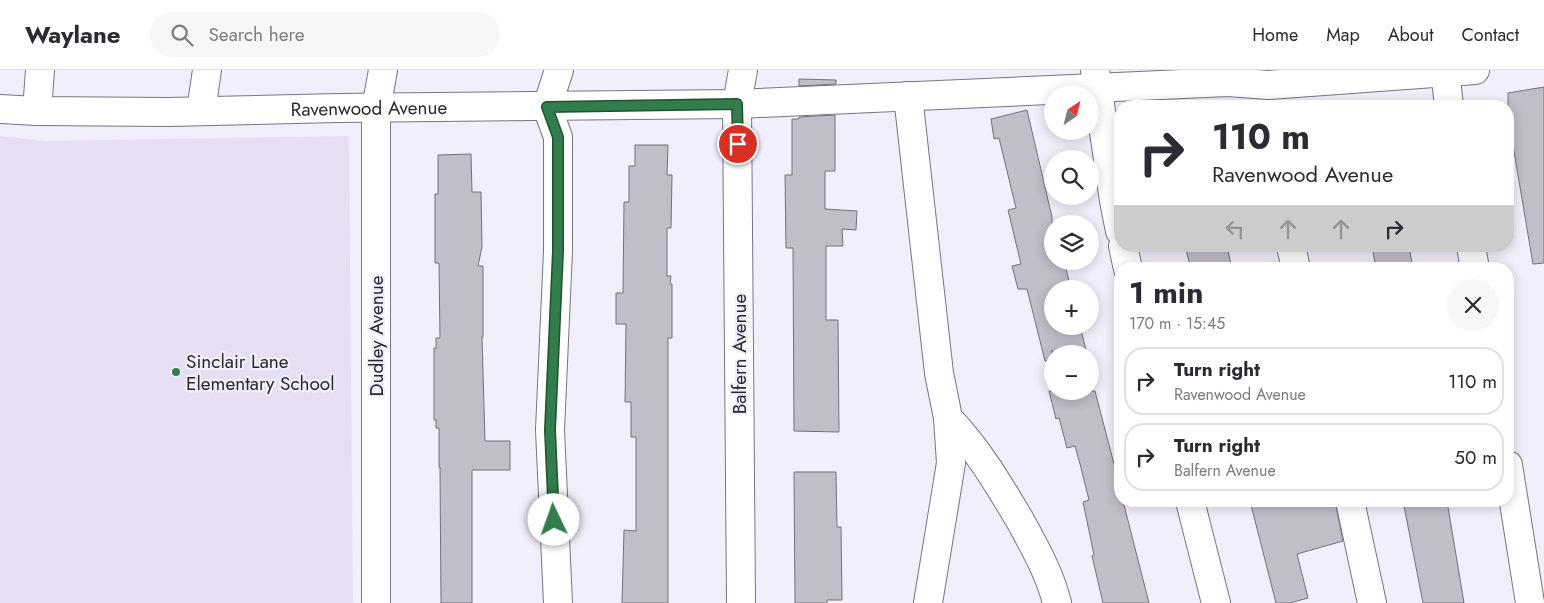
<!DOCTYPE html>
<html lang="en">
<head>
<meta charset="utf-8">
<style>
  :root { --surface:#fff; --page:#f7f7f7; --text:#2b2b33; --muted:#7c7c81; --line:#e1e1e2 }
  body { margin:0; font-family:Jost,sans-serif; background:var(--page); color:var(--text); height:100vh; display:flex; flex-direction:column; font-size:19px; white-space:nowrap }
  * { box-sizing:border-box; margin:0 }
  p { font-size:16px; color:var(--muted) }
  .icon { flex:none; width:28px; height:28px; fill:none; stroke:currentColor; stroke-width:2; stroke-linecap:round; stroke-linejoin:round }
  .map { position:relative; flex:1; overflow:hidden }
  .details { position:absolute; left:1114px; top:192px; width:400px; height:245px; display:flex; flex-direction:column; background:var(--surface); border-radius:20px; box-shadow:0 2px 12px #0003 }
  .details>* { flex:none }
  .top-card { position:absolute; left:1114px; top:30px; width:400px; height:152px; border-radius:20px; box-shadow:0 2px 12px #0003; background:#fff; color:var(--text); overflow:hidden }
  .needle { width:32px; rotate:35deg }
  .controls { position:absolute; left:1044px; top:15px; display:grid; gap:10px }
  .controls a { display:grid; place-items:center; width:55px; height:55px; border-radius:50%; background:var(--surface); box-shadow:0 2px 12px #0003; font-size:25px }
  .pin { position:absolute; display:grid; place-items:center; width:42px; height:42px; color:#fff; margin:-21px; border:2px solid #fff; border-radius:50%; box-shadow:0 1px 5px #0007 }
  .me { position:absolute; width:55px; margin:-28px; rotate:357deg; stroke-linejoin:round; filter:drop-shadow(0 0 4px #0008) }
  .turn { display:flex; align-items:center; gap:18px; height:105px; padding:0 15px; font-size:22px }
  .turn .icon { width:65px; height:65px; stroke-width:2.5 }
  .turn b { display:block; font-size:35px; line-height:42px }
  .lanes { display:flex; align-items:center; height:48px; padding:0 15px; background:#0003; justify-content:center; gap:25px; direction:ltr }
  .lanes .off { opacity:.35 }
  .round { display:grid; place-items:center; flex:none; width:52px; height:52px; border-radius:26px; background:var(--page) }
  .headline { display:flex; align-items:center; justify-content:space-between; height:85px; padding:0 15px }
  h1 { font-size:30px; font-weight:700; line-height:38px }
  ul { padding:0; list-style:none }
  li { display:flex; align-items:center; gap:15px; height:68px; margin:0 10px 8px; padding:0 5px; border:2px solid var(--line); border-radius:20px }
  li div { flex:1 }
  li b { display:block; font-size:19px }
  li em { font-style:normal }
  header { display:flex; align-items:center; gap:30px; box-sizing:border-box; height:70px; padding:0 25px; background:var(--surface); border-bottom:1px solid var(--line) }
  header strong { font-size:24px }
  nav { display:flex; gap:28px; margin-inline-start:auto; font-size:18px }
  .search { width:350px; height:45px; background:var(--page); display:flex; align-items:center; gap:12px; box-sizing:border-box; padding:0 18px; border-radius:28px; color:var(--muted); font-size:19px }
  .map>svg:first-child { display:block }
  .built { fill:#e6dff3 }
  .building { fill:#c1bdc9; stroke:#75717c }
  .lines { fill:none; stroke-linecap:round; stroke-linejoin:round }
  .minor-casing { stroke:#797580; stroke-width:30 }
  .minor { stroke:#fff; stroke-width:28 }
  .route-casing { stroke:#205131; stroke-width:12 }
  .route { stroke:#317d4c; stroke-width:9 }
  .poi-dot { fill:#317d4c; stroke:#f2eefb; stroke-width:2 }
  .labels { text-anchor:middle; stroke-width:4.5; stroke-linejoin:round; paint-order:stroke }
  .street-label { font-size:19px; fill:#29282c; stroke:#f2eefb }
  .poi-label { font-size:19px; fill:#29282c; stroke:#f2eefb; text-anchor:start }
</style>
</head>
<body>
<header>
<strong>Waylane</strong>
<div class="search"><svg class="icon" aria-label="search" viewBox="0 0 24 24"><circle cx="10" cy="10" r="6"/><path d="M15 15l6 6"/></svg>Search here</div>
<nav><a>Home</a><a>Map</a><a>About</a><a>Contact</a></nav>
</header>
<div class="map">
<svg width="1544" height="533" viewBox="0 0 1544 533">
  <rect width="100%" height="100%" fill="#f2eefb"/>
  <path class="built" d="M0,66l44,5 305,-5 4,467h-353z"/>
  <path class="building" d="M799,9l37,1v4l-37,2z
    M1544,17v176l-11,1 -25,-148v-23z
    M1027,40l25,107v44h12l7,28h-19v37h28l7,28h-34l-1,-4v10l-7,1 -18,-72h-9l-6,-23 9,-2 -13,-54 8,-2 -17,-70 -5,1 -3,-20z
    M835,45v56h-10v38l32,2 -1,19 -14,-1 1,17h-17v74h12l1,112 -45,-1 -1,-183h-7l-1,-73h7v-56h7v-2z
    M635,75h33l-1,30h5l-1,53h-4v48h4l-1,8h2v54h-4v265h-46l2,-73 12,1v-94h-5v-35h-6l1,-78h-10v-31h7l1,-91h5v-36h6z
    M471,84l1,38h9l1,55 -4,19h5v71h-1l3,104h25v29h-38v133h-31l-1,-136h-1v-39h-3v-8h-2v-72h2v-10h4l-1,-75h-4v-69h3v-39z
    M1185,176h42l5,23h-41z
    M1372,176h37l4,23h-37z
    M1049,321h46l25,96v14h3l26,102h-46l-11,-47 2,-1 -11,-53 6,-2 -9,-36 -5,-18 -8,2 -8,-30 -3,1z
    M794,402h42l1,55h4l1,73h-15v3h-32z
    M1250,431h85l8,40 -46,13 11,44 -18,5h-14z
    M1403,431h44l17,102h-41z"/>
  <g class="lines">
    <defs>
      <g id="minor">
        <path d="M1095,0l19,131 6,30"/>
        <path d="M1445,0l4,36"/>
        <path d="M908,26l31,277 9,45 3,45 -23,140"/>
        <path id="s1" d="M0,39l37,2 132,1 169,-4 399,-4 491,-22 40,3 207,-15"/>
        <path d="M37,41l3,-41"/>
        <path d="M201,41l6,-41"/>
        <path d="M1123,176l5,23"/>
        <path d="M1291,176l5,23"/>
        <path d="M1471,176l4,23"/>
        <path d="M948,348c30,31 51,67 73,104 14,26 29,52 36,81"/>
        <path d="M1508,395l22,138"/>
        <path d="M1190,431l26,102"/>
        <path d="M1350,431l22,102"/>
        <path d="M376,533v-494l7,-39"/>
        <path d="M558,533l-8,-173 8,-179v-114l-11,-30 12,-37"/>
        <path d="M741,533l-4,-499 6,-34"/>
      </g>
    </defs>
    <use href="#minor" class="minor-casing"/>
    <use href="#minor" class="minor"/>
  </g>
  <g class="lines">
    <defs>
      <path id="route" d="M554,450l-4,-90 8,-179v-114l-11,-30 190,-3 1,40"/>
    </defs>
    <use href="#route" class="route-casing"/>
    <use href="#route" class="route"/>
  </g>
  <circle class="poi-dot" cx="176" cy="302" r="5"/>
  <g class="labels">
    <g class="street-label">
      <text dy="7" stroke="none"><textPath href="#s1" startOffset="369">Ravenwood Avenue</textPath></text>
      <text transform="translate(376 266) rotate(-90)" y="7">Dudley Avenue</text>
      <text transform="translate(739 284) rotate(-90)" y="7">Balfern Avenue</text>
    </g>
    <g class="poi-label">
      <text x="186" y="298">Sinclair Lane<tspan x="186" dy="22">Elementary School</tspan></text>
    </g>
  </g>
</svg>
<div class="controls">
<a><svg class="needle" viewBox="-14 -14 28 28"><path d="M0-13l5 13h-10z" fill="#e53935"/><path d="M0 13l5-13h-10z" fill="#7c7c81"/></svg></a>
<a><svg class="icon" aria-label="search" viewBox="0 0 24 24"><circle cx="10" cy="10" r="6"/><path d="M15 15l6 6"/></svg></a>
<a><svg class="icon" aria-label="layers" viewBox="0 0 24 24"><path d="M12 4l9 5-9 5-9-5zM3 14l9 5 9-5"/></svg></a>
<a>+</a>
<a>−</a>
</div>
<div class="pin" style="left:738px;top:74px;background:#d93025"><svg class="icon" aria-label="arrive" viewBox="0 0 24 24"><path d="M6 21V4h12l-3 4 3 4H6"/></svg></div>
<svg class="me" style="left:554px;top:450px" viewBox="-20 -20 40 40"><circle r="19" fill="#fff"/><path d="M0-13L10 11 0 6-10 11z" fill="#317d4c"/></svg>
<div class="top-card">
<div class="turn"><svg class="icon" aria-label="right" viewBox="0 0 24 24"><path d="M7 20v-9h11M14 6l5 5-5 5"/></svg><div><b>110 m</b>Ravenwood Avenue</div></div>
<div class="lanes"><svg class="icon off" aria-label="left" viewBox="0 0 24 24"><path d="M17 20v-9H6M10 6l-5 5 5 5"/></svg><svg class="icon off" aria-label="ahead" viewBox="0 0 24 24"><path d="M12 20V5M6 11l6-6 6 6"/></svg><svg class="icon off" aria-label="ahead" viewBox="0 0 24 24"><path d="M12 20V5M6 11l6-6 6 6"/></svg><svg class="icon" aria-label="right" viewBox="0 0 24 24"><path d="M7 20v-9h11M14 6l5 5-5 5"/></svg></div>
</div>
<section class="details">
<div class="headline"><div><h1>1 min</h1><p>170 m · 15:45</p></div><a class="round"><svg class="icon" aria-label="close" viewBox="0 0 24 24"><path d="M6 6l12 12M18 6L6 18"/></svg></a></div>
<ul>
<li><svg class="icon" aria-label="right" viewBox="0 0 24 24"><path d="M7 20v-9h11M14 6l5 5-5 5"/></svg><div><b>Turn right</b><p>Ravenwood Avenue</p></div><em>110 m</em></li>
<li><svg class="icon" aria-label="right" viewBox="0 0 24 24"><path d="M7 20v-9h11M14 6l5 5-5 5"/></svg><div><b>Turn right</b><p>Balfern Avenue</p></div><em>50 m</em></li>
</ul>
</section>
</div>
</body>
</html>
